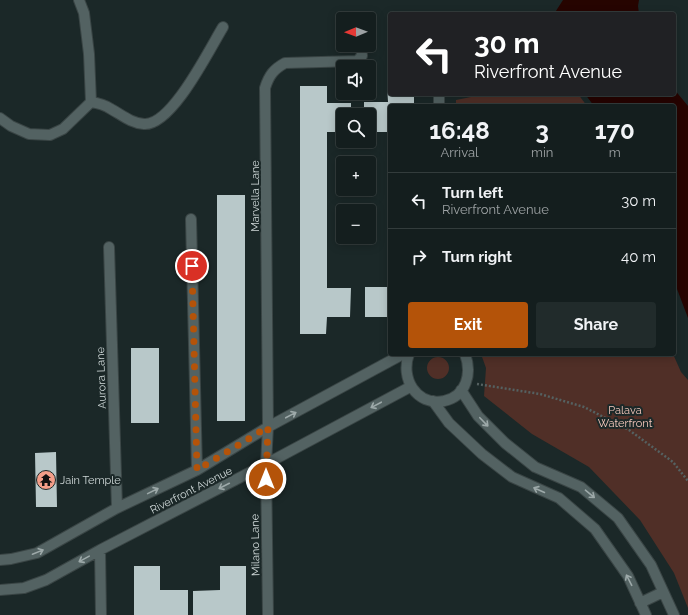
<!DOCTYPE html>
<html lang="en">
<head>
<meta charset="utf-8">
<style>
  :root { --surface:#141e1e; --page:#212b2b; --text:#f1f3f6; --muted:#9da2a4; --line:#333c3c; --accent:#b45309 }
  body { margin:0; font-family:Raleway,sans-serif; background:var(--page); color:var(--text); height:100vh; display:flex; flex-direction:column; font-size:15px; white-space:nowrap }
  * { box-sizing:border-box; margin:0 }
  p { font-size:13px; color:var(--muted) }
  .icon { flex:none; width:22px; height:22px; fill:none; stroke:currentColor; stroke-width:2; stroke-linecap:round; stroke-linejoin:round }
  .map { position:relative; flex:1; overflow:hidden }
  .details { position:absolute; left:388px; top:104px; width:288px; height:252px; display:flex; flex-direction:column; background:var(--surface); border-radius:4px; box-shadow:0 2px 10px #0003,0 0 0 1px var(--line) }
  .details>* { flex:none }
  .top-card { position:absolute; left:388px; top:12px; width:288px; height:84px; border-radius:4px; box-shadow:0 2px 10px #0003,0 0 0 1px var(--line); background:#202124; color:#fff; overflow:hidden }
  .needle { width:26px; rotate:269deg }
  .tools { position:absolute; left:336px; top:12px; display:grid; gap:8px }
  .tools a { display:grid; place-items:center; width:40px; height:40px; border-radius:4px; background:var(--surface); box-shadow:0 2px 10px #0003,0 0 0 1px var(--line); font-size:20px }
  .pin { position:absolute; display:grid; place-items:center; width:34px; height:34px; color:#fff; margin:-17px; border:2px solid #fff; border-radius:50%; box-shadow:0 1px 4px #0007 }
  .me { position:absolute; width:44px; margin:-22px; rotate:0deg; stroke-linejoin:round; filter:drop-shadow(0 0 3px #0008) }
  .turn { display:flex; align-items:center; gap:14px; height:84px; padding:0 20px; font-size:18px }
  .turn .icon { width:52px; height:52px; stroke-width:2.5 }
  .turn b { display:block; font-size:28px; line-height:34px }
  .eta { display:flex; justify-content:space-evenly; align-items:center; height:68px; text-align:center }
  .eta b { font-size:24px; font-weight:700; line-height:28px }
  .primary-button { display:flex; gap:8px; margin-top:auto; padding:8px 20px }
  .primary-button a { flex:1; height:46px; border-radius:4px; background:var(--accent); color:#fff; font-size:16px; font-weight:700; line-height:46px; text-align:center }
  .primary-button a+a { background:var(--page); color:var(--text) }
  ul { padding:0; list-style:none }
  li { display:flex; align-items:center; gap:12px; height:56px; padding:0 20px; border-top:1px solid var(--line) }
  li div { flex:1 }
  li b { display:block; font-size:15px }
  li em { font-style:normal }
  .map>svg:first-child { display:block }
  .green { fill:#502f27 }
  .water { fill:#260400 }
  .building { fill:#b8c8c9 }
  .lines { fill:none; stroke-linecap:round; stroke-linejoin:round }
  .minor-casing { stroke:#3a4545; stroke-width:12 }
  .path { stroke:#556161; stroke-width:2.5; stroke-dasharray:2 2; stroke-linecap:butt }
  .minor { stroke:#536262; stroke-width:10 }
  .oneway { stroke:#9da9a9 }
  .route { stroke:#b45309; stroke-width:7; stroke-dasharray:0 12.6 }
  .labels { text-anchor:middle; stroke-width:4; stroke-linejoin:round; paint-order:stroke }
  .street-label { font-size:11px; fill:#cfd8d8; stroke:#1b2828 }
  .park-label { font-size:11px; fill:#f7c9bd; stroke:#1b2828 }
  .poi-label { font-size:11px; fill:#cfd8d8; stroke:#1b2828; text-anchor:start }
</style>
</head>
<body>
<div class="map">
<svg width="688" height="615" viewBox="0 0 688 615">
  <rect width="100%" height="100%" fill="#1b2828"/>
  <path class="green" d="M486,94h92l9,12h-131v-6z
    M481,354h192l8,18 7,8v228l-14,-35 -34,-53 -51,-53 -57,-33 -48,-38 2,-28z
    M427 368a11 11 0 1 1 22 0a11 11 0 1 1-22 0Z"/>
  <path class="water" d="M563,0h76l-1,6 1,8h-85z
    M674,89l14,17v212l-14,-37v-175h-80l-9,-12h89z"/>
  <path class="building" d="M387,85h3v9h24v12h-24v173h-1l-1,-147h-19v-17h-5v-13h24z
    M300,86h27v17h24v12h-8v17h-16v156h24l-1,29h-23l-1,17h-26z
    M217,195h28v226h-28z
    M365,287h25v30h-25z
    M131,348h28v75h-28z
    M56,452l1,55h-21l-1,-54z
    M134,566h26v24h28v25h-54z
    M220,566h26v49h-53v-24l27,-1z"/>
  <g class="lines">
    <defs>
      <path id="minor" d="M79,0l5,13 5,41 2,48
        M439,94v12
        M0,118l11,8 18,8 21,1 13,-6 28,-27c7,1 14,3 20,7 11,6 20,14 33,15 28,2 66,-76 79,-97
        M191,219l6,251
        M109,247l8,261
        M409,354c-9,24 7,52 35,47 23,-5 28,-28 21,-47
        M461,390l17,26 27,27 30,24 46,20 37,31 33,47 23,50
        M433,401l16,22 33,31 30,23 47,21 36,31 33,47 18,39
        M100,550l1,65
        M0,560l11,-1 26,-6 80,-45 80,-38 71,-43 135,-73
        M0,590l24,-2 22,-8 54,-30 166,-86 144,-77
        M640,603l23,-11
        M268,615l-2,-151 2,-37 -3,-339c4,-13 9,-19 20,-25l72,-2 5,-5 -1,-11"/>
    </defs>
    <use href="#minor" class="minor-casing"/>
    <path class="path" d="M477,384l63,10 44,13 45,23 44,32 15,19"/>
    <use href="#minor" class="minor"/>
  </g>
  <defs><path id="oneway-shaft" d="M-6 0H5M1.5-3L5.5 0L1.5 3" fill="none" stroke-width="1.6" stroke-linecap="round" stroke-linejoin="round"/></defs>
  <g class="oneway">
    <use href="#oneway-shaft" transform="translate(376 405) rotate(152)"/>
    <use href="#oneway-shaft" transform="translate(291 415) rotate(-28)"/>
    <use href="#oneway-shaft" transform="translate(484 422) rotate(46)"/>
    <use href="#oneway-shaft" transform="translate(224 486) rotate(153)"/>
    <use href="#oneway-shaft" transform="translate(539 490) rotate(-156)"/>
    <use href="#oneway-shaft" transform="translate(153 491) rotate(-26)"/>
    <use href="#oneway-shaft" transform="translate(590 494) rotate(40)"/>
    <use href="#oneway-shaft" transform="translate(38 552) rotate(-22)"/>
    <use href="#oneway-shaft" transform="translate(84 559) rotate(151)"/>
    <use href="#oneway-shaft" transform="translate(629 580) rotate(-117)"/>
  </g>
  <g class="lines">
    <path class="route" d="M192,266l5,204 71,-43 -2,52"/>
  </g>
  <defs>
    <symbol id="temple-disc" viewBox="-11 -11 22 22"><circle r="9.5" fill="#f49e89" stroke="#1b2828"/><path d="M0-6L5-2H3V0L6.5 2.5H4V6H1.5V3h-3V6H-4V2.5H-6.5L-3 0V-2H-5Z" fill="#111"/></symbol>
  </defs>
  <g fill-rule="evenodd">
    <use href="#temple-disc" x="35" y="469" width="22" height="22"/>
  </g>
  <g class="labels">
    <g class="street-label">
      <text transform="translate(255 196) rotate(-90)" y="4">Marvella Lane</text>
      <text transform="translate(101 378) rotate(-92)" y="4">Aurora Lane</text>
      <text transform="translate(191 490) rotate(-27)" y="4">Riverfront Avenue</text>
      <text transform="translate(255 545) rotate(-91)" y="4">Milano Lane</text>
    </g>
    <g class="park-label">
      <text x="625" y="414">Palava<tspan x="625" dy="13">Waterfront</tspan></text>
    </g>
    <g class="poi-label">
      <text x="60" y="484">Jain Temple</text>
    </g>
  </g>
</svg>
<div class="tools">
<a><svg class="needle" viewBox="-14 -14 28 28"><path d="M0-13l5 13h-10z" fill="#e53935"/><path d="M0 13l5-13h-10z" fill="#9da2a4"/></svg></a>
<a><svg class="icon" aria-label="sound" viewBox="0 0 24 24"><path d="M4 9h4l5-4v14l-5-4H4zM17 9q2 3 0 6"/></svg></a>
<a><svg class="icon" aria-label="search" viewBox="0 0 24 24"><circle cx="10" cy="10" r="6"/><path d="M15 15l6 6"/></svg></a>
<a>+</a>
<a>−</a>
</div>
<div class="pin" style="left:192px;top:266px;background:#d93025"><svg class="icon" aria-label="arrive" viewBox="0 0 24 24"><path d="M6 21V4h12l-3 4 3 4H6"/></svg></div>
<svg class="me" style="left:266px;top:479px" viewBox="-20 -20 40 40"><circle r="17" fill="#b45309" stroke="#fff" stroke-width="3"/><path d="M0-11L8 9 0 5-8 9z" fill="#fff"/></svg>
<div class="top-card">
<div class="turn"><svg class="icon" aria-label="left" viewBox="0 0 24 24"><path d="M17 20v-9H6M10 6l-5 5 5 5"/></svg><div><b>30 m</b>Riverfront Avenue</div></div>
</div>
<section class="details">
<div class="eta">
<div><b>16:48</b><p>Arrival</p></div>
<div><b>3</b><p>min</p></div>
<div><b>170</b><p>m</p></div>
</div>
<ul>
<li><svg class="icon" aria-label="left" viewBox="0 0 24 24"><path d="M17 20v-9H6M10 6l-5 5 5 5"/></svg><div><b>Turn left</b><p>Riverfront Avenue</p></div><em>30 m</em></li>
<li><svg class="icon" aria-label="right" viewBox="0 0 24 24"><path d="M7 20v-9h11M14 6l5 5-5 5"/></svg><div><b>Turn right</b></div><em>40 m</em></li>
</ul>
<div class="primary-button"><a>Exit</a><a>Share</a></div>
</section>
</div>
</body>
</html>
